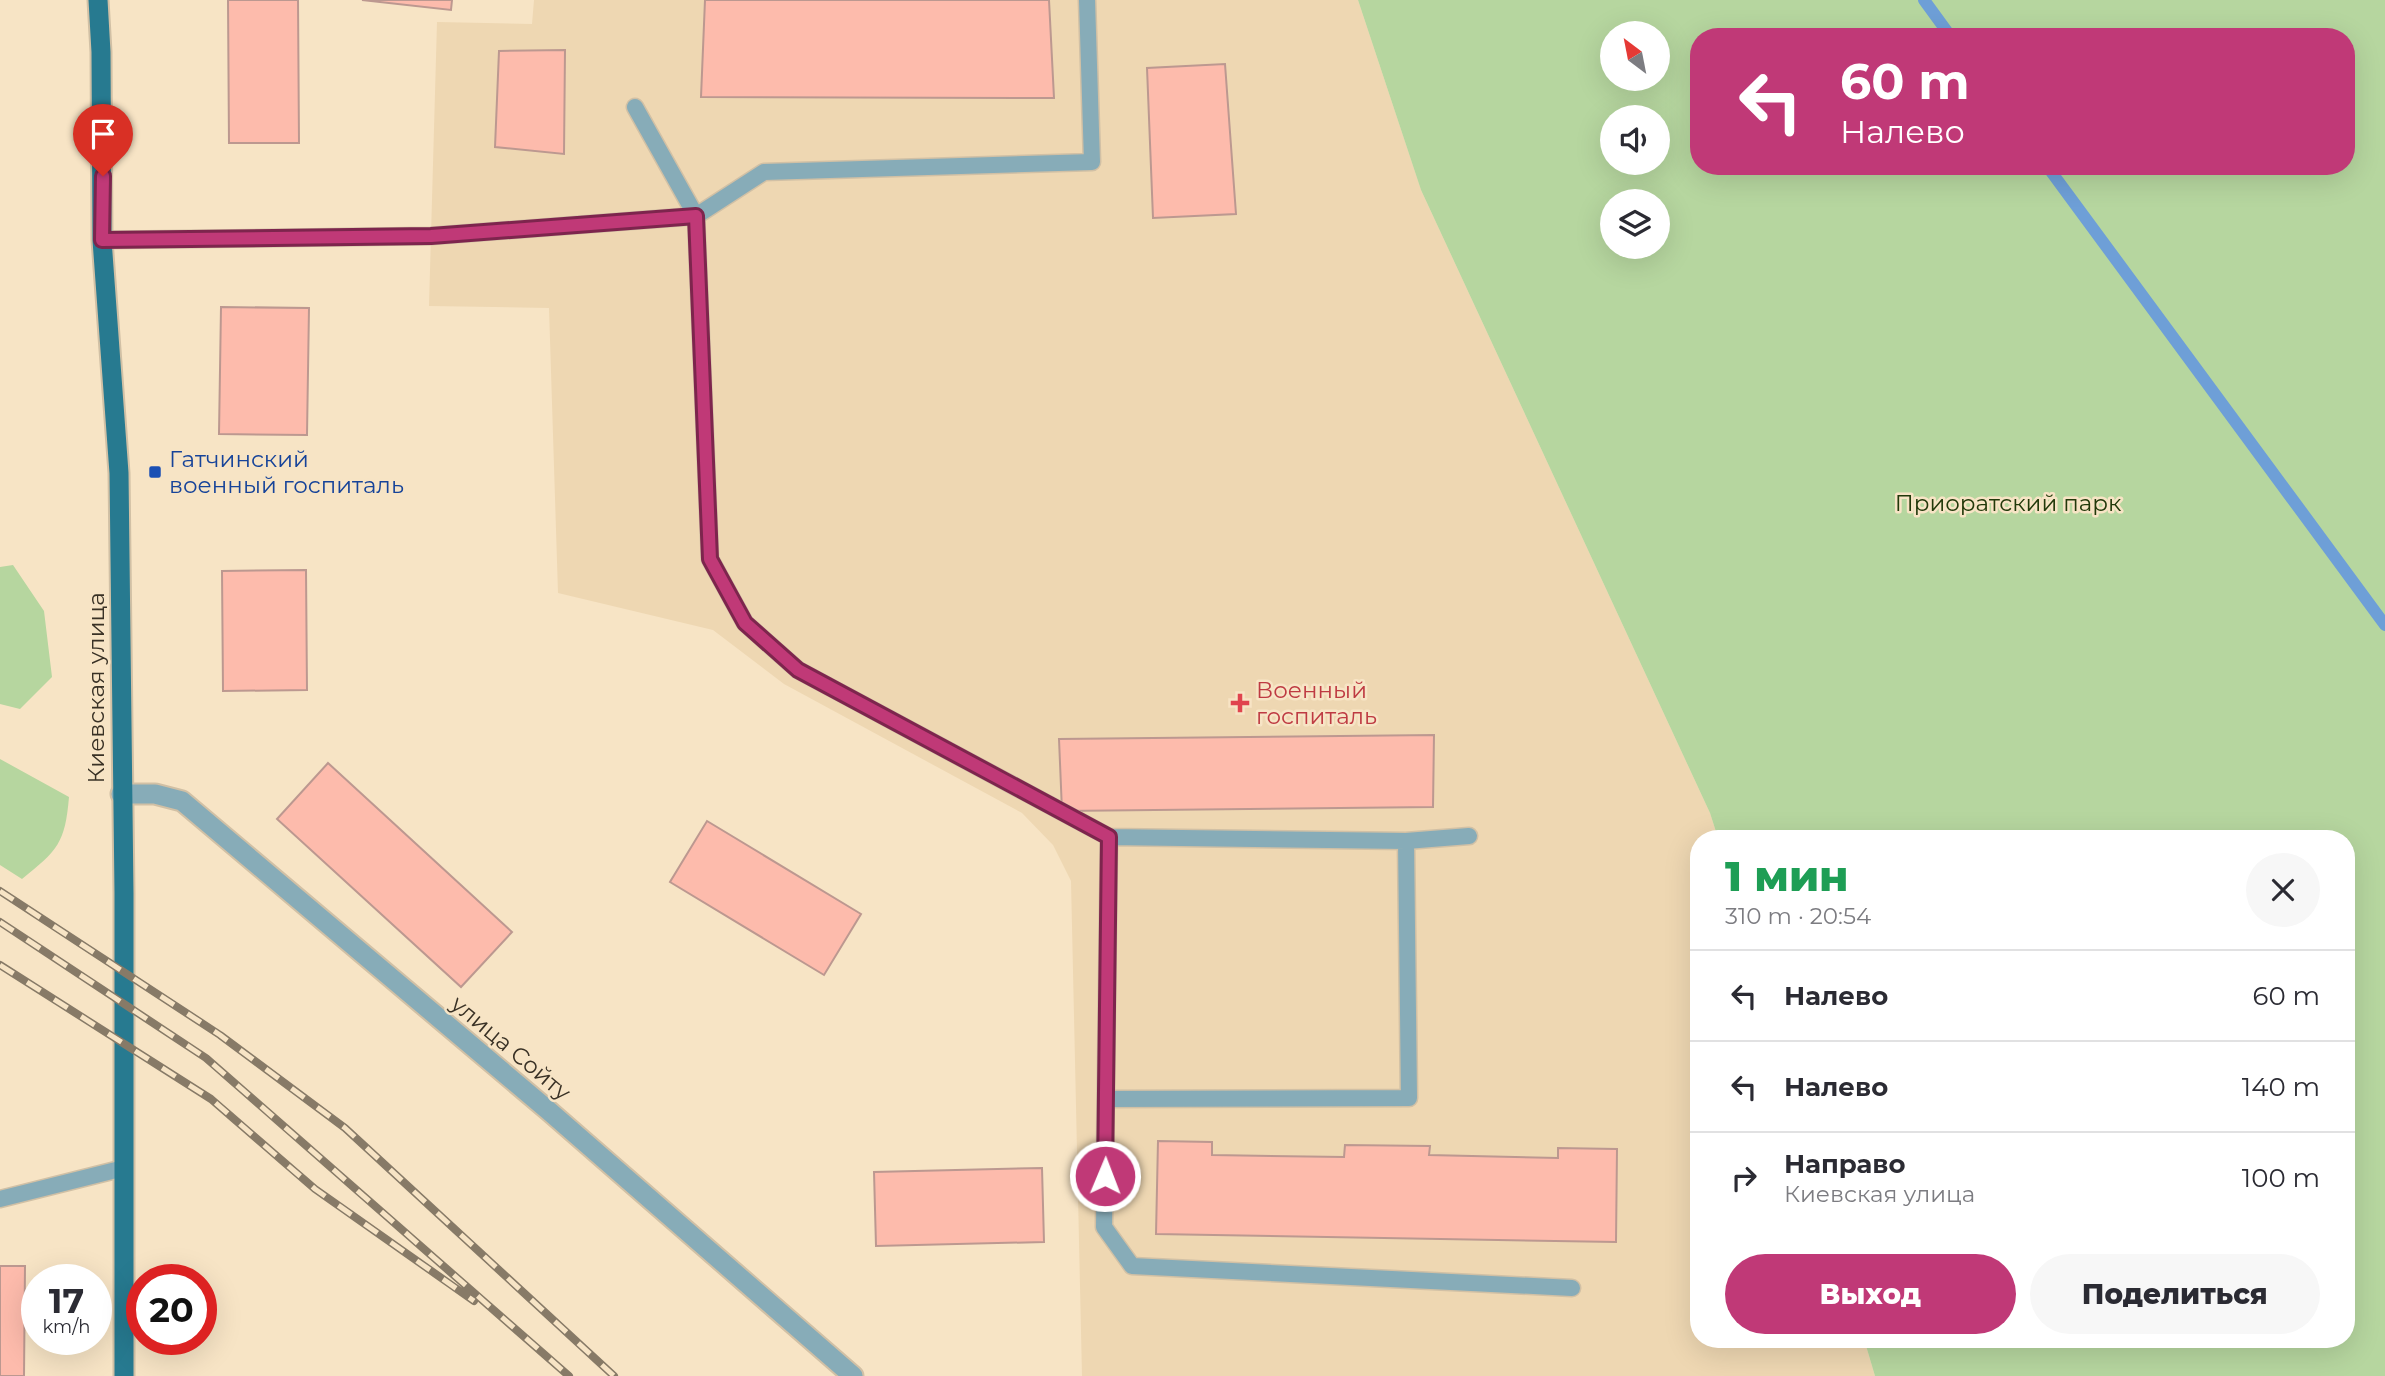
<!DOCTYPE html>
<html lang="ru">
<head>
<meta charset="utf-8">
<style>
  :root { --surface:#fff; --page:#f7f7f7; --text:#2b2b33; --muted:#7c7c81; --line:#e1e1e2; --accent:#c03977 }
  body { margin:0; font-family:Montserrat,sans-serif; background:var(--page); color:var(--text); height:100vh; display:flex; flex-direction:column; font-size:26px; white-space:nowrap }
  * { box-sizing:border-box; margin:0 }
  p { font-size:23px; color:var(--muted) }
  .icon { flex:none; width:38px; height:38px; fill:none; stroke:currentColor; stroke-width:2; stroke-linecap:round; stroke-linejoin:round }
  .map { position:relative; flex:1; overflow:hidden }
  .sheet { position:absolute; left:1690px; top:830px; width:665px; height:518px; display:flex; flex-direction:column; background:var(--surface); border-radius:28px; box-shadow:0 7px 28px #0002 }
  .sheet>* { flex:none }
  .top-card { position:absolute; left:1690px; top:28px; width:665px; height:147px; border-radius:28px; box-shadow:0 7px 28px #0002; background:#c03977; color:#fff; overflow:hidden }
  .needle { width:46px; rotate:328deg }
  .fabs { position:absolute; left:1600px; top:21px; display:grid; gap:14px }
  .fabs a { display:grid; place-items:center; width:70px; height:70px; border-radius:50%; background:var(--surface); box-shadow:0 7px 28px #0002; font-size:35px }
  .speed { position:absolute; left:21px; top:1264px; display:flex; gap:14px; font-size:35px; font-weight:700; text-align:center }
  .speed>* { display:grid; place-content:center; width:91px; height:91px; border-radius:50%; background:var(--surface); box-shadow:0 7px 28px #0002; line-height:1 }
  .speed small { font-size:18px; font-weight:400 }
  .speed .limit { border:10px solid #d22; background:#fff; color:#111 }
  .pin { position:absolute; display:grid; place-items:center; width:60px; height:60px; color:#fff; margin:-72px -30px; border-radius:50% 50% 50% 0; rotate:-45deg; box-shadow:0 0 7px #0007 }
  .pin .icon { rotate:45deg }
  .me { position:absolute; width:77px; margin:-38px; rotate:1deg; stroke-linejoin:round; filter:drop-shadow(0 0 5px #0008) }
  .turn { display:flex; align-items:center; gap:24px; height:147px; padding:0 35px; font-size:32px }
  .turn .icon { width:91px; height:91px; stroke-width:2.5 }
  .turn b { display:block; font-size:49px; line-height:60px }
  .round { display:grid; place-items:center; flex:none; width:74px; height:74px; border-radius:37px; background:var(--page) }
  .head { display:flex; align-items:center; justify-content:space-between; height:119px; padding:0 35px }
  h1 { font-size:42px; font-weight:800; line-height:52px; color:#1e9e55 }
  .cta { display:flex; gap:14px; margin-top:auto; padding:14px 35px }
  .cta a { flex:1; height:80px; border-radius:42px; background:var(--accent); color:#fff; font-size:28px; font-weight:800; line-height:80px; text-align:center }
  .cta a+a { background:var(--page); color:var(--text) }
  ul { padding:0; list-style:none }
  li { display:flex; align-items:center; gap:21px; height:91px; padding:0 35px; border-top:2px solid var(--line) }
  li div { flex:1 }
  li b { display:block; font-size:26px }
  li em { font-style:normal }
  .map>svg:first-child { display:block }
  .built { fill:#eed7b2 }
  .green { fill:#b6d69f; fill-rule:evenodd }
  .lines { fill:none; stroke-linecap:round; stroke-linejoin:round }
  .stream { stroke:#6e9fd7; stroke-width:12 }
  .building { fill:#fdbbac; stroke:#bc9890; stroke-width:2 }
  .service-casing { stroke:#d1c0a5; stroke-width:19 }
  .minor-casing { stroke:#d1c0a5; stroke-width:23 }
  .primary-casing { stroke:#d1c0a5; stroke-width:23 }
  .service { stroke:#87acb8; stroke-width:16 }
  .minor { stroke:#87acb8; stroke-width:19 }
  .primary { stroke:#277a90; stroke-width:19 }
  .rail-casing { stroke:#877a67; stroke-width:8 }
  .rail { stroke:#f7e4c5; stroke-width:5; stroke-dasharray:16; stroke-linecap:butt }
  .route-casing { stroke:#7d254d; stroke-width:18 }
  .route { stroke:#c03977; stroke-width:12 }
  .transit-dot { fill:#1a4fb4; stroke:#f7e4c5; stroke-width:2.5 }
  .health-dot { fill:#e0444e; stroke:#f7e4c5; stroke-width:2.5 }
  .labels { text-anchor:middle; stroke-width:5; stroke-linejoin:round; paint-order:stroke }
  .transit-label { font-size:23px; fill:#164399; stroke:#f7e4c5; text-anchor:start }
  .park-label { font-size:23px; fill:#21390a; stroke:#f7e4c5 }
  .street-label { font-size:23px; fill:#393125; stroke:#f7e4c5 }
  .health-label { font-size:23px; fill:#be3a42; stroke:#f7e4c5; text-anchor:start }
</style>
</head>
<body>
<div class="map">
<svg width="2385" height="1376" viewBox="0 0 2385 1376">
  <rect width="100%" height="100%" fill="#f7e4c5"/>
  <path class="built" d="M534,0h824l63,190 289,623 8,25h-19v501h165l11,37h-793l-11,-495 -18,-36 -31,-32 -238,-129 -71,-54 -155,-37 -9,-285 -120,-2 8,-284 95,2z"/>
  <path class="green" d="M1358,0h1027v1376h-510l-11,-37h483v-501h-629l-8,-25 -289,-623zM1612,33h45v46h-45zM1699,37h648v129h-648zM1612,117h45v46h-45zM1612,201h45v46h-45z
    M13,565l31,46 8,66 -32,32 -20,-5v-137z
    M0,759l69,38c-4,46 -11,53 -47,82l-22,-14z"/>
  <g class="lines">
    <path class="stream" d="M1924,0l27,37
      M2047,166l338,459"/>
  </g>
  <path class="building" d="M228,0h70l1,143h-70z
    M362,0h90l-1,10z
    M705,0h344l5,98 -353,-1z
    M565,50l-1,104 -69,-7 4,-96z
    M1225,64l11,150 -83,4 -6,-150z
    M221,307l88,1 -2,127 -88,-1z
    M306,570l1,120 -84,1 -1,-120z
    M1434,735l-1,72 -371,4 -3,-72z
    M328,763l184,169 -51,55 -184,-168z
    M707,821l154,93 -37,61 -154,-93z
    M1158,1141l54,1v13l132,2 1,-12 85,1 -1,9 129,3v-10l59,1 -1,93 -460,-8z
    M1042,1168l2,74 -168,4 -2,-74z
    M0,1266h25l-1,110h-24z"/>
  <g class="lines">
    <defs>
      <path id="service" d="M635,107l61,109 68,-44 328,-10 -5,-162
        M102,240l329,-4 265,-20 14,343 35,64 53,47 311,167 297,4 63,-5
        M1109,837l-5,390 28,39 440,22
        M1106,1099l303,-1 -3,-257
        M0,1199l124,-31"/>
      <path id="minor" d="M121,794h34l27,7 367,310 304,265"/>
      <path id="primary" d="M98,0l3,52 1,188 17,233 5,420v483"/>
    </defs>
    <use href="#service" class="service-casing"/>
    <use href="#minor" class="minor-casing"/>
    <use href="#primary" class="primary-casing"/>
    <use href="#service" class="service"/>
    <use href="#minor" class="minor"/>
    <use href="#primary" class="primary"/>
    <defs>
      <path id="rail" d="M0,891l220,144 125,93 269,248
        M0,922l206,136 363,318
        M0,965l211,134 104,90 159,112"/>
    </defs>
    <use href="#rail" class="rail-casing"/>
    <use href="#rail" class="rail"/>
  </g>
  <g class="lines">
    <defs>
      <path id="route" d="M103,176l-1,64 329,-4 265,-20 14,343 35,64 53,47 311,167 -4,339"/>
    </defs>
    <use href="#route" class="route-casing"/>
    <use href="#route" class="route"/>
  </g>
  <rect class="transit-dot" x="148" y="465" width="14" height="14" rx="3.5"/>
  <path class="health-dot" d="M1236.5 692.5h7v7h7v7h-7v7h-7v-7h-7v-7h7z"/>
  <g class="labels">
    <g class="transit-label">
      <text x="169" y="467">Гатчинский<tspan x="169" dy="26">военный госпиталь</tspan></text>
    </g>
    <g class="park-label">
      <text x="2008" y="511">Приоратский парк</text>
    </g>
    <g class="street-label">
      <text transform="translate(96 688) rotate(-90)" y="8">Киевская улица</text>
      <text transform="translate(511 1048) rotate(40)" y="8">улица Сойту</text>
    </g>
    <g class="health-label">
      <text x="1256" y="698">Военный<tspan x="1256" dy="26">госпиталь</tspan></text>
    </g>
  </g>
</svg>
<div class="fabs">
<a><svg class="needle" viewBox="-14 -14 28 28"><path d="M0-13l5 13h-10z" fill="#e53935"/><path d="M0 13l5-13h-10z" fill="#7c7c81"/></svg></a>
<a><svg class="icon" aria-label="sound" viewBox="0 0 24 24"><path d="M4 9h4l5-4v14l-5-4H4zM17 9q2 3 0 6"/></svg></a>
<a><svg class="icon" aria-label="layers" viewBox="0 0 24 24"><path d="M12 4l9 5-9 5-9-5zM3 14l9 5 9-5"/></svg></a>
</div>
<div class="speed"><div>17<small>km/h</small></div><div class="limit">20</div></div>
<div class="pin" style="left:103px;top:176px;background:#d93025"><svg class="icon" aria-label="arrive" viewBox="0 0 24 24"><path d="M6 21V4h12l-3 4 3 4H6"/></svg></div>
<svg class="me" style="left:1105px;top:1176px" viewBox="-20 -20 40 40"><circle r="17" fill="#c03977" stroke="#fff" stroke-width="3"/><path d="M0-11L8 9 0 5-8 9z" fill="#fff"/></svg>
<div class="top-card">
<div class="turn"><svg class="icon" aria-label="left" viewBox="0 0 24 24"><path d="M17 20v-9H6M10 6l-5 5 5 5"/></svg><div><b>60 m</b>Налево</div></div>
</div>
<section class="sheet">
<div class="head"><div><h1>1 мин</h1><p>310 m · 20:54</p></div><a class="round"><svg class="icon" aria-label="close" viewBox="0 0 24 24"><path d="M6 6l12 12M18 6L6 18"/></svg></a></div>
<ul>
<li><svg class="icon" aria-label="left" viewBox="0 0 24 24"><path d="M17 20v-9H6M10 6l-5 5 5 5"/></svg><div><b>Налево</b></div><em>60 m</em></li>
<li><svg class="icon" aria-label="left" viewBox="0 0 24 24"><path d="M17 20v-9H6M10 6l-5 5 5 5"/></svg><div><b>Налево</b></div><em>140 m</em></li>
<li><svg class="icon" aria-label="right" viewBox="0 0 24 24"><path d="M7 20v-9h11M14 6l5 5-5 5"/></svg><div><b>Направо</b><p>Киевская улица</p></div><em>100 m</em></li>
</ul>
<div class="cta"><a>Выход</a><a>Поделиться</a></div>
</section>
</div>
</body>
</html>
